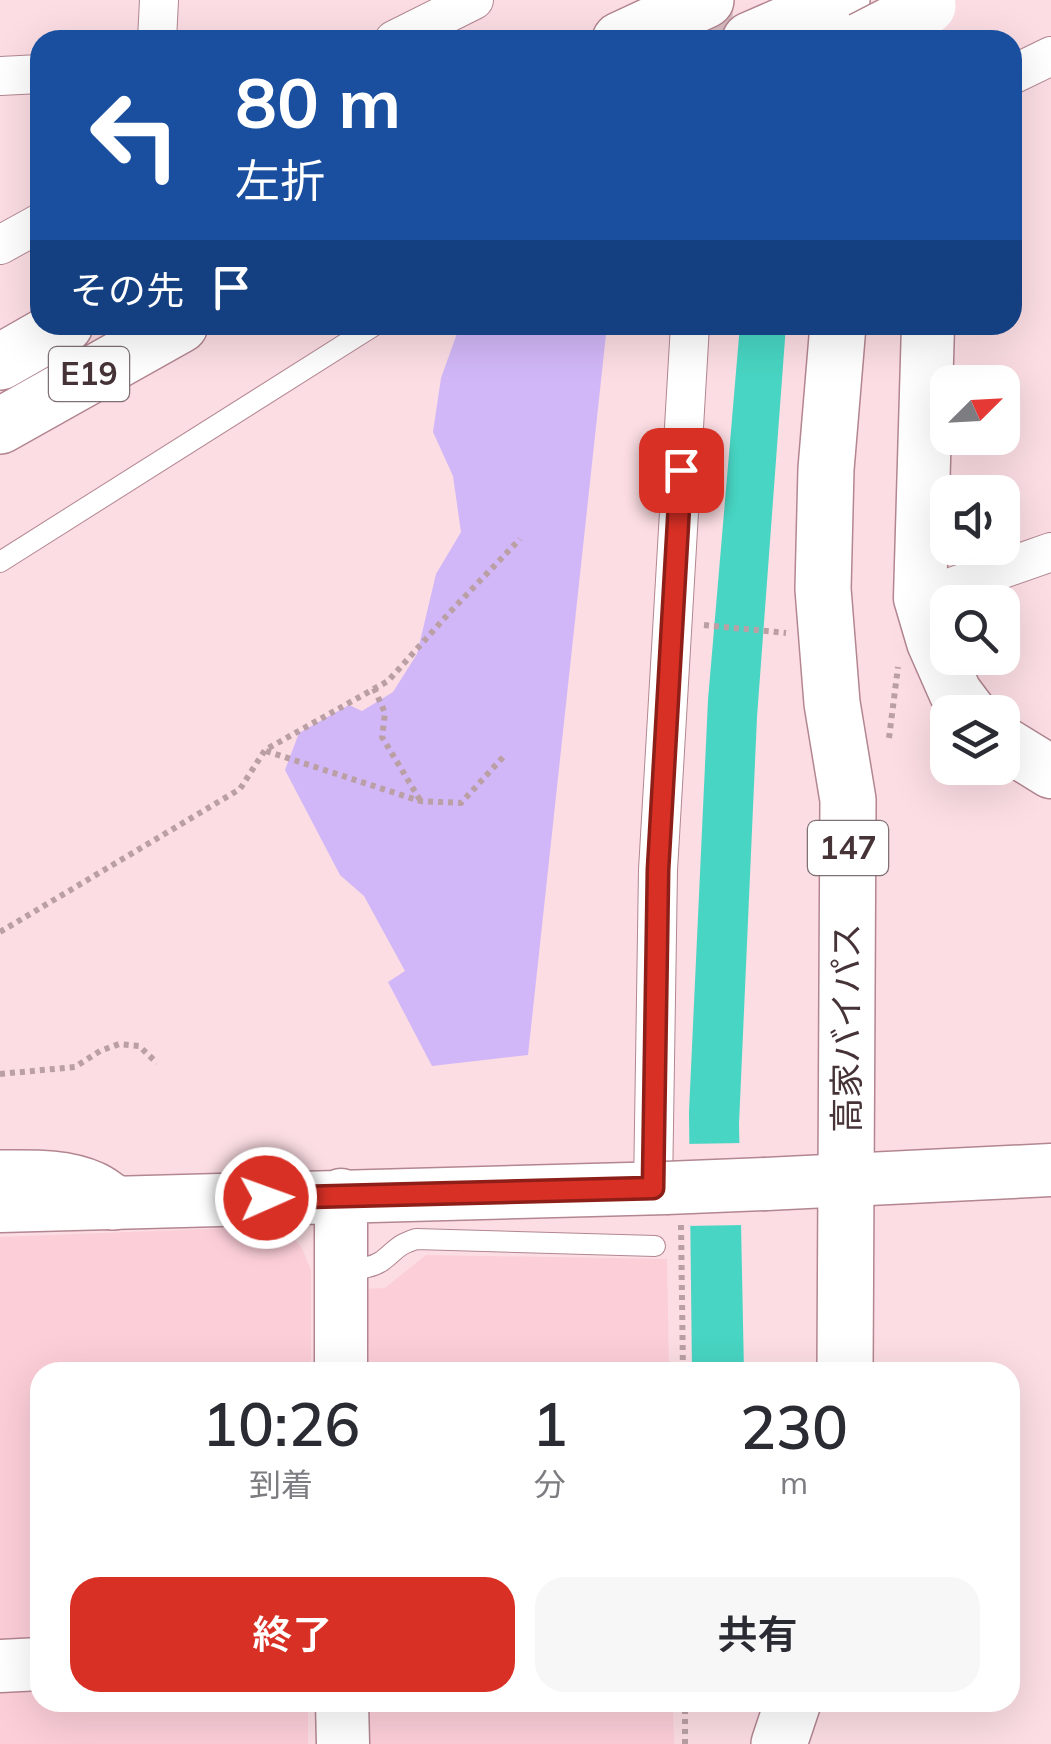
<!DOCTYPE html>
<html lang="ja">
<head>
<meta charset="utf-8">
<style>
  :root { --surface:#fff; --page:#f7f7f7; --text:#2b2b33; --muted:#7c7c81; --accent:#d93025 }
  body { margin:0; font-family:Mulish,"Noto Sans JP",sans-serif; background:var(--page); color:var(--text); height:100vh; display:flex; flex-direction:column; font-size:38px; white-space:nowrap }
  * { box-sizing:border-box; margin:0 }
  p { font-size:32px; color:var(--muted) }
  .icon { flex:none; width:55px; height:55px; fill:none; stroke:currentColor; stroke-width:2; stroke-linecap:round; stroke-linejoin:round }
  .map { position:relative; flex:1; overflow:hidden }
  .sheet { position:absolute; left:30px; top:1362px; width:990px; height:350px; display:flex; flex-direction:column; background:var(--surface); border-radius:30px; box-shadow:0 10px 40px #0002 }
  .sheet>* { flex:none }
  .hud { position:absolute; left:30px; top:30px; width:992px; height:305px; border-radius:30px; box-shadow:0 10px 40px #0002; background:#1a4fa0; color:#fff; overflow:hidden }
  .needle { width:65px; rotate:66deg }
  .buttons { position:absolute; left:930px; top:365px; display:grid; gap:20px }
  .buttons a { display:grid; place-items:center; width:90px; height:90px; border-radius:20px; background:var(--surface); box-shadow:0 10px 40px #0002; font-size:50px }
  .pin { position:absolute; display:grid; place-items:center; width:85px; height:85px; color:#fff; margin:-42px; border-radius:20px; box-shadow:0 5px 15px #0006 }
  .me { position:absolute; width:110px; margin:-55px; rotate:88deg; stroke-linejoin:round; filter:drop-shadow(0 0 8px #0008) }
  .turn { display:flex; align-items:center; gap:35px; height:210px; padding:0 40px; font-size:45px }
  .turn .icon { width:130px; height:130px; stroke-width:2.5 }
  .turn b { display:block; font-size:70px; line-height:85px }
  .then { display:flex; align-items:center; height:95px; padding:0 40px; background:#0003; gap:20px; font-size:38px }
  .eta { display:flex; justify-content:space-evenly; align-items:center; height:170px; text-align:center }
  .eta b { font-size:60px; font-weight:600; line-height:70px }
  .action { display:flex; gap:20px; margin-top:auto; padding:20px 40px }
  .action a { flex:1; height:115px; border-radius:30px; background:var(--accent); color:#fff; font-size:40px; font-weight:600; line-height:115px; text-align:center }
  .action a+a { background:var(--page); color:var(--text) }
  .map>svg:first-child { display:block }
  .built { fill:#fcced8 }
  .green { fill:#d1b7f7 }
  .water { fill:#48d5c3 }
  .pier { fill:#fbdde3 }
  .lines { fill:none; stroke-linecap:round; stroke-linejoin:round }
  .street-tunnel { stroke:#d7bbc1; stroke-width:38; stroke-dasharray:38 19; stroke-linecap:butt }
  .lane-casing { stroke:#b38691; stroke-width:22 }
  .street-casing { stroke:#b38691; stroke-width:40 }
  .secondary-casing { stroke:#b38691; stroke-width:55 }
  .highway-casing { stroke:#b38691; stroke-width:58 }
  .path { stroke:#baa0a5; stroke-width:6; stroke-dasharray:5 5; stroke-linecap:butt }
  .lane { stroke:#fff; stroke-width:20 }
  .street { stroke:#fff; stroke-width:38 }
  .secondary { stroke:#fff; stroke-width:52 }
  .highway { stroke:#fff; stroke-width:55 }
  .secondary-bridge-casing { stroke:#b38691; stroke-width:55; stroke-linecap:butt }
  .highway-bridge-casing { stroke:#b38691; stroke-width:58; stroke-linecap:butt }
  .secondary-bridge { stroke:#fff; stroke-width:52 }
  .highway-bridge { stroke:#fff; stroke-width:55 }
  .route-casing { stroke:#8d1f18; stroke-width:25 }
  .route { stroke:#d93025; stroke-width:18 }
  .labels { text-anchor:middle; stroke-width:8; stroke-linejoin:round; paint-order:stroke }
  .shield { fill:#fff; stroke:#7e7073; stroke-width:2.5 }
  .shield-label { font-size:32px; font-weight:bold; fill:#463337 }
  .street-label { font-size:35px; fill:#463337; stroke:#fff }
</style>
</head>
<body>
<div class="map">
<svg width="1051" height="1744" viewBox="0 0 1051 1744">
  <rect width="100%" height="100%" fill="#fbdde3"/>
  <path class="built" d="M279,1226l22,20 10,24v102h-271v269l-40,2v-406z
    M426,1255l241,4 2,113h-306l-1,-83 23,-1z
    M40,1686v16l266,1 2,2v39h-308v-56z
    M366,1703h307l1,41h-308z"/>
  <path class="green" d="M460,325h147l-79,730 -96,11 -44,-84 17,-11 -41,-75 -24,-21 -55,-105 14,-37 50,-28 13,6 31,-19 24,-38 19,-80 25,-42 -8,-56 -20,-44 8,-54z"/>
  <path class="water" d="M740,325h46l-29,392 -18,407 5,248h-52l-3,-260 19,-412z"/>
  <path class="pier" d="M745,1141l1,84 -61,1 -1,-82 59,-1z"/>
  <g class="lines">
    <path class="street-tunnel" d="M711,40l4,-40"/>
    <defs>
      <path id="lane" d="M0,562l375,-237
        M342,1271c13,-2 28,-2 40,-10 15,-11 13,-15 34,-22l239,7"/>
      <path id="street" d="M157,40l2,-40
        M394,40l80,-40
        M1012,75l39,-19
        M0,76l40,-2
        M0,245l40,-22
        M920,598l131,-46
        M653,1189l5,-319 32,-545"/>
      <path id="secondary" d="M928,325l-8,273 13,44 22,50 15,20
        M1002,742l49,30
        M766,1184l285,-14
        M0,1206l666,-18
        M341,1372v-177
        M0,1666l40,-2
        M342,1702l1,42"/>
      <path id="highway" d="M620,40l86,-40
        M750,40l92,-40
        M838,325l-12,144 -3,120 9,114 16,97 -3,572
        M0,362l65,-37
        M0,426l180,-101
        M0,1178c30,0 64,-2 92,11 7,3 14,9 21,13
        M779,1744l14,-42"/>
    </defs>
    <use href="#lane" class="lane-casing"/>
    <use href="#street" class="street-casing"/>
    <use href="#secondary" class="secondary-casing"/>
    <use href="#highway" class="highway-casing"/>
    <path class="path" d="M704,625l82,8
      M374,688l11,25 -3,24 38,63
      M889,738l9,-71
      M266,751l154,50 41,2 44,-48
      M0,932l240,-143 25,-39 123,-69 63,-70 69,-72
      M0,1074l75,-7 25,-16 19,-7 20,2 18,17
      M681,1225l2,147
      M685,1744v-42"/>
    <use href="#lane" class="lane"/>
    <use href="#street" class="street"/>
    <use href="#secondary" class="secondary"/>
    <use href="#highway" class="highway"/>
    <defs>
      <path id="secondary-bridge" d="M666,1188l100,-4"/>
      <path id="highway-bridge" d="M862,40l66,-34"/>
    </defs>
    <use href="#secondary-bridge" class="secondary-bridge-casing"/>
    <use href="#highway-bridge" class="highway-bridge-casing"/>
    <use href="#secondary-bridge" class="secondary-bridge"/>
    <use href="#highway-bridge" class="highway-bridge"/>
  </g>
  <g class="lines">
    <defs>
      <path id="route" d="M266,1198l387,-10 5,-318 23,-400"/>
    </defs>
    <use href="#route" class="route-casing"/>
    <use href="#route" class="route"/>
  </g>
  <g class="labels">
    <g class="shield">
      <rect x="49" y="347" width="80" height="54" rx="8"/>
      <rect x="808" y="821" width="80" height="54" rx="8"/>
    </g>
    <g class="shield-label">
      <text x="89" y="385">E19</text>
      <text x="848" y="859">147</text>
    </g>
    <g class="street-label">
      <text transform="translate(847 1028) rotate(-90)" y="12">高家バイパス</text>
    </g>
  </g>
</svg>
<div class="buttons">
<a><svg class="needle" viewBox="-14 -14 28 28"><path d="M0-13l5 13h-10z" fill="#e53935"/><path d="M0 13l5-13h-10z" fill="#7c7c81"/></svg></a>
<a><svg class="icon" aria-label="sound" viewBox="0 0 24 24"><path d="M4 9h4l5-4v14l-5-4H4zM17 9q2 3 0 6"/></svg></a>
<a><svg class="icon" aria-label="search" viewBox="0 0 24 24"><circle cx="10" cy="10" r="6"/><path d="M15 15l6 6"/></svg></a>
<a><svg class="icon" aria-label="layers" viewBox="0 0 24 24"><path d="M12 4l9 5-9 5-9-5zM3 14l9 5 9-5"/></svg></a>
</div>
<div class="pin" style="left:681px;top:470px;background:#d93025"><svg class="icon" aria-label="arrive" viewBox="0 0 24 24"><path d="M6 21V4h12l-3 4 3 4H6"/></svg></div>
<svg class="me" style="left:266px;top:1198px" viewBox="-20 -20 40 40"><circle r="17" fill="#d93025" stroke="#fff" stroke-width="3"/><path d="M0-11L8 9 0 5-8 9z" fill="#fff"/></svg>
<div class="hud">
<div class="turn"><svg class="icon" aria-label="left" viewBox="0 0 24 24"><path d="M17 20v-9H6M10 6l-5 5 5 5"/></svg><div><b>80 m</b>左折</div></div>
<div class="then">その先<svg class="icon" aria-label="arrive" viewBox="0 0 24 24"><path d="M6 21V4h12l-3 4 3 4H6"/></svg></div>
</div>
<section class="sheet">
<div class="eta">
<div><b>10:26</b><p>到着</p></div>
<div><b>1</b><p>分</p></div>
<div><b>230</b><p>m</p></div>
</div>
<div class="action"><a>終了</a><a>共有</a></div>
</section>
</div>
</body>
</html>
